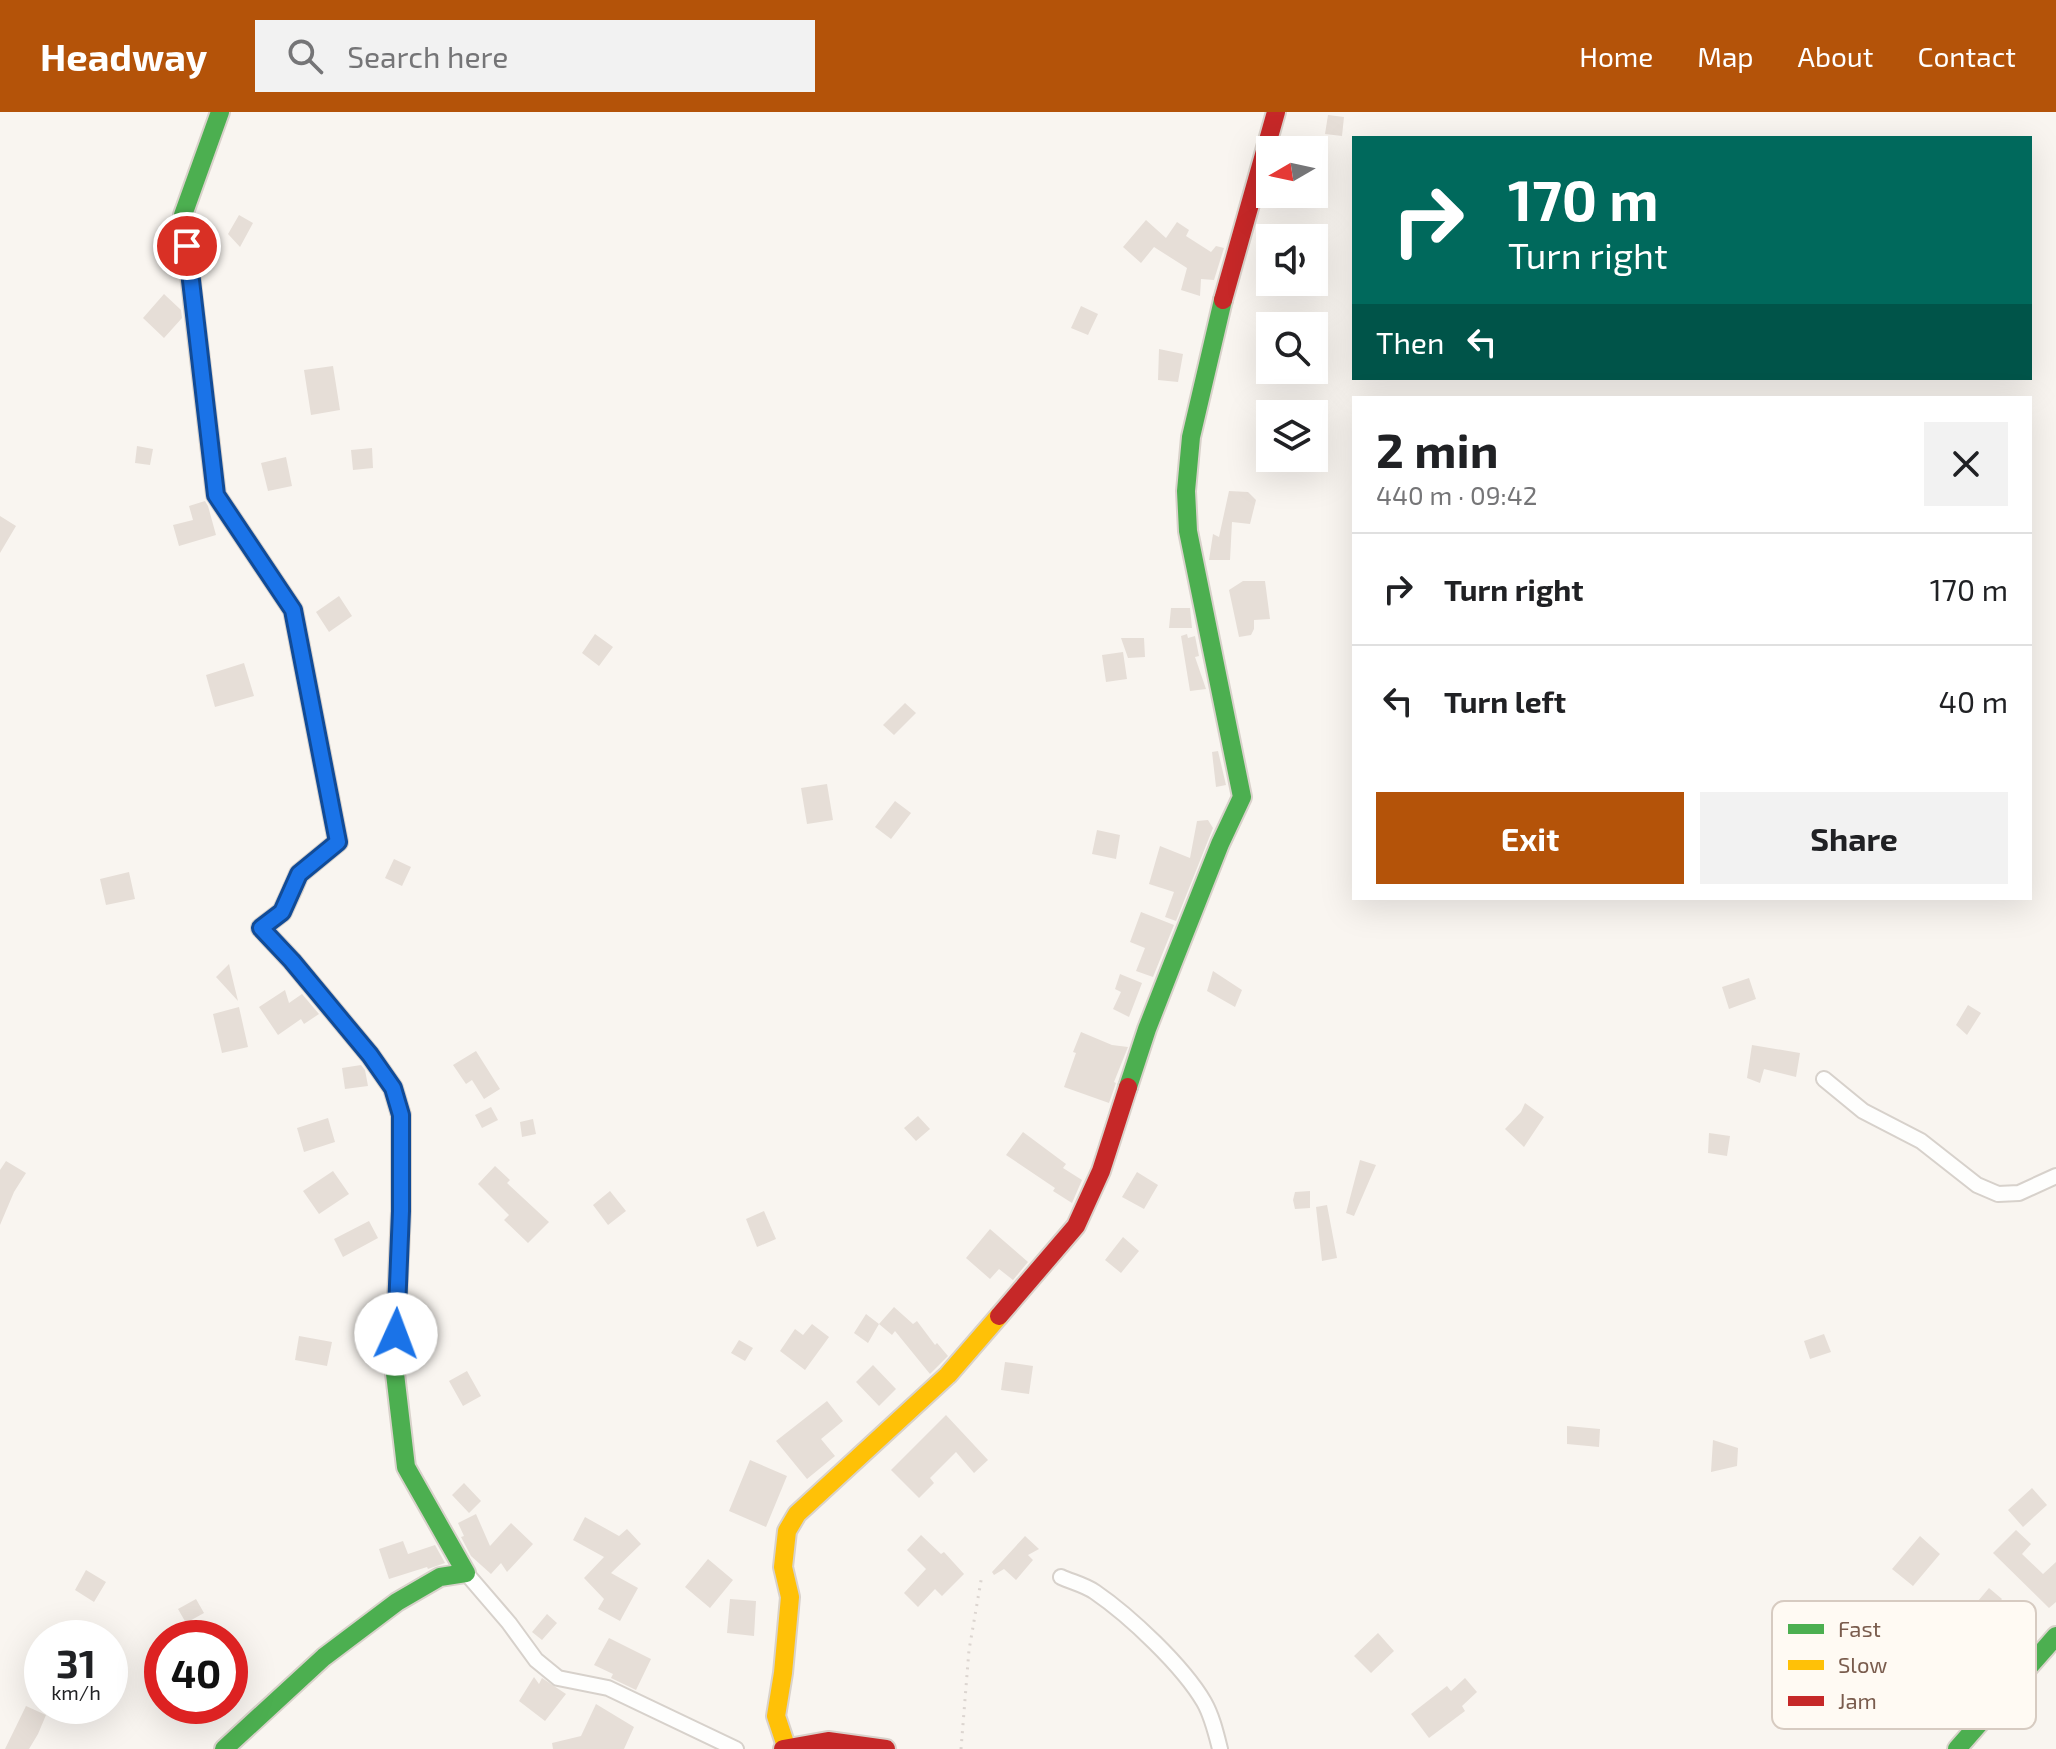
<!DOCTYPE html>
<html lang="en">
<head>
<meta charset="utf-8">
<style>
  :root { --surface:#fff; --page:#f2f2f2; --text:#202124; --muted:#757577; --line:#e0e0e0; --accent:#b45309 }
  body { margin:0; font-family:"Exo 2",sans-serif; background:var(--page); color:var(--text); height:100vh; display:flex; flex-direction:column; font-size:30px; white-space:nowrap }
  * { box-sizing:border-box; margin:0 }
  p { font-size:26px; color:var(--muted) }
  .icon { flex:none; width:44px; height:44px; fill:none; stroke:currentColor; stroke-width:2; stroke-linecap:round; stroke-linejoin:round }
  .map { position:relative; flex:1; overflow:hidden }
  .panel { position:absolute; left:1352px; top:284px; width:680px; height:504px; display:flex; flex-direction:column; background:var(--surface); border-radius:0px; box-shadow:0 8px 32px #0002 }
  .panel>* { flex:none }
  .top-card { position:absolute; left:1352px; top:24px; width:680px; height:244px; border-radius:0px; box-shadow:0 8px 32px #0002; background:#00695c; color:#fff; overflow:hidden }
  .needle { width:52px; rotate:261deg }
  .controls { position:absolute; left:1256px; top:24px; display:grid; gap:16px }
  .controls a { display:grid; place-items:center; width:72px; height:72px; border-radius:0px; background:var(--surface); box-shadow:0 8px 32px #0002; font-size:40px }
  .speed { position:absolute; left:24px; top:1508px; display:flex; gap:16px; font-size:40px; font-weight:700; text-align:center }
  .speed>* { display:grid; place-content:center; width:104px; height:104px; border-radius:50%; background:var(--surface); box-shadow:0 8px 32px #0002; line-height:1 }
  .speed small { font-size:20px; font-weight:400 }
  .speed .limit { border:12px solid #d22; background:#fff; color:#111 }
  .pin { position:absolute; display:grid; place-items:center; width:68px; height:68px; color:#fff; margin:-34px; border:4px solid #fff; border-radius:50%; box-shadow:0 2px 8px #0007 }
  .me { position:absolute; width:88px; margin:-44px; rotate:2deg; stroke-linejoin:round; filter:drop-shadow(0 0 6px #0008) }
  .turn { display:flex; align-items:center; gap:28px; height:168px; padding:0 24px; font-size:36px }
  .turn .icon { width:104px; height:104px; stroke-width:2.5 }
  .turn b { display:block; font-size:56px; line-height:68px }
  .then { display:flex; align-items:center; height:76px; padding:0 24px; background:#0003; gap:16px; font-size:30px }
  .round { display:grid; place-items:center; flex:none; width:84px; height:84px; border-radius:0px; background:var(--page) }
  .summary { display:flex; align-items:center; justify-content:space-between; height:136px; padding:0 24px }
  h1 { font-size:48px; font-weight:700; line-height:60px }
  .primary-button { display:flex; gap:16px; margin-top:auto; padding:16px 24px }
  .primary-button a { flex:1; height:92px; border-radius:0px; background:var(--accent); color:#fff; font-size:32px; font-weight:700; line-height:92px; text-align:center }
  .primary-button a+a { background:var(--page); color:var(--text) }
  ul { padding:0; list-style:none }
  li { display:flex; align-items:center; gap:24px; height:112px; padding:0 24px; border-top:2px solid var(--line) }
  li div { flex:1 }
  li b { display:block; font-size:30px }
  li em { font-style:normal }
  header { display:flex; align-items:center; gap:48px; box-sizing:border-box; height:112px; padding:0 40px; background:var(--accent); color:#fff }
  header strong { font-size:38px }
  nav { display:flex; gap:44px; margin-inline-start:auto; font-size:28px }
  .search { width:560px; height:72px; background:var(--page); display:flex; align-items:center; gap:20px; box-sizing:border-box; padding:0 28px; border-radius:0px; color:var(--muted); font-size:30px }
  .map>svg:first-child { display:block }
  .building { fill:#e6ded7 }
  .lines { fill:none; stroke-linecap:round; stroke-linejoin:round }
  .street-casing { stroke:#d7d1cb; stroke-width:18 }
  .fast-casing { stroke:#d9d2cb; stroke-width:22 }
  .slow-casing { stroke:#d9d2cb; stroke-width:22 }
  .jam-casing { stroke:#d9d2cb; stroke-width:22 }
  .path { stroke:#dcd5d0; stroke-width:3; stroke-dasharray:2 6; stroke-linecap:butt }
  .street { stroke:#fefefd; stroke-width:14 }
  .fast { stroke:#4caf50; stroke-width:18 }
  .slow { stroke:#ffc107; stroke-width:18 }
  .jam { stroke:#c62828; stroke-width:18 }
  .route-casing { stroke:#114b97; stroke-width:20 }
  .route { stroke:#1a73e8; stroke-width:14 }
  .key { fill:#fffaf3; stroke:#d7cbc1; stroke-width:2 }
  .key-label { font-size:22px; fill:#7a5c4d }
</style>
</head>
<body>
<header>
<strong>Headway</strong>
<div class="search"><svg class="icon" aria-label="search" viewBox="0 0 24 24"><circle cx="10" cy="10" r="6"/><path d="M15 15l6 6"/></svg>Search here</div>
<nav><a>Home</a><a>Map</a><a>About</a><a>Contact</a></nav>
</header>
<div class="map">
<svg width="2056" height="1637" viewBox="0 0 2056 1637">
  <rect width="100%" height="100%" fill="#f9f5f0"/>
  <path class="building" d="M1328,3l16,2 -2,19 -17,-2z
    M239,103l14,8 -13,24 -12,-13z
    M1146,108l20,18 11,-16 12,8 -3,6 25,16 5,-6 8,2 -10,32 -13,-1 -1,17 -19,-6 6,-22 -33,-21 -13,16 -18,-16z
    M164,182l17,16 1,8 -18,20 -21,-20z
    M1081,194l17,8 -10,21 -17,-7z
    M1159,237l24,5 -5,28 -20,-2z
    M333,254l7,44 -29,5 -7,-45z
    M137,334l16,3 -3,16 -15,-2z
    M372,336l1,20 -20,2 -2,-20z
    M286,345l6,29 -24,5 -7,-28z
    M1229,379l19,1 8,8 -6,24 -18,-2 -2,38h-21l4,-26 6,3z
    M205,389l3,5 8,29 -37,11 -6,-21 20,-5 -4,-14z
    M0,404l16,10 -16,27z
    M1243,469h22l5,38 -16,1v9l-3,6 -12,2 -10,-47z
    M339,484l13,20 -23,16 -13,-20z
    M1171,496h19l2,20h-23z
    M595,522l18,13 -14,19 -17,-13z
    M1187,522l1,4 7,-2 4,20 -4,1 11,32 -16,2 -9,-55z
    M1121,526h23l1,19 -17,1z
    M1123,540l4,27 -21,3 -4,-27z
    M244,551l10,33 -39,11 -9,-32z
    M905,591l11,10 -22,22 -11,-10z
    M1218,639l8,34 -10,2 -4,-35z
    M827,672l6,36 -26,4 -6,-36z
    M895,689l16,12 -20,26 -16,-12z
    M1208,708l5,8 -37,93 -11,-4 9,-25 -25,-8 11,-38 30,12 7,-37z
    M1097,718l23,5 -4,24 -24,-5z
    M394,747l17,8 -9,19 -17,-8z
    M129,760l6,27 -29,6 -6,-26z
    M1141,800l33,13 -21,52 -17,-6 9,-23 -15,-6z
    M229,852l9,37 -22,-24z
    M1213,859l29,19 -7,17 -28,-16z
    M1120,862l22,9 -13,34 -16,-8 8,-17 -6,-3z
    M1749,866l7,21 -27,10 -7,-22z
    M285,878l4,13 13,-9 17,20 -15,10 -3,-5 -23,16 -19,-28z
    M1968,893l13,8 -14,22 -11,-10z
    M239,895l9,40 -26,6 -9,-39z
    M1081,920l31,13 16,2 -14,35 2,1 -7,20 -45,-16 12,-34 -3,-1z
    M1752,933l48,8 -4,24 -32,-8 -4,14 -13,-5z
    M476,939l24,38 -16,10 -12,-19 -6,4 -13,-19z
    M361,953l4,5 3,16 -23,3 -3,-21z
    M1525,991l19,14 -20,30 -19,-18 16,-17z
    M491,995l7,13 -16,8 -7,-13z
    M918,1004l12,13 -14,12 -12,-13z
    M328,1006l7,24 -31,10 -7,-24z
    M533,1007l3,15 -14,3 -2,-15z
    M1023,1020l43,32 -3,4 19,12 -10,23 -19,-12 2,-3 -49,-33z
    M1709,1021l21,3 -3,20 -19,-3z
    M1360,1048l16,5 -22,51 -8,-3z
    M6,1049l20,12 -12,19 -14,33v-55z
    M495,1054l15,14 -3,3 42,39 -21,21 -24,-23 5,-5 -31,-31z
    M333,1059l16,23 -30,20 -16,-23z
    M1137,1060l21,13 -14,24 -22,-12z
    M610,1079l16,20 -18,14 -15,-20z
    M1310,1079v17l-15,1 -2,-9 2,-8z
    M1327,1093l10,53 -15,3 -6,-54z
    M764,1099l12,28 -19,8 -11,-28z
    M369,1109l9,17 -35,19 -9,-18z
    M990,1117l38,33 -15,18 -14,-11 -9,10 -24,-21z
    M1123,1125l16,14 -18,22 -16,-13z
    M894,1195l19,17 4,-3 18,24 2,-2 11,13 -18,18 -35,-43 -3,4 -13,-11z
    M866,1202l13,10 -11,19 -14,-10z
    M812,1212l17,13 -24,33 -25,-19 15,-22 8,6z
    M1824,1222l7,18 -21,7 -6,-18z
    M299,1224l33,6 -5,24 -32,-6z
    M739,1228l14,8 -8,13 -14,-8z
    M1005,1250l28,4 -4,28 -28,-4z
    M873,1253l23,24 -17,17 -23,-24z
    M467,1259l14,25 -18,10 -14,-25z
    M827,1289l16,20 -22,18 14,17 -28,23 -31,-38z
    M946,1303l42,45 -14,13 -18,-21 -26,26 4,5 -15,15 -28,-28z
    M1567,1314l33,3 -1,18 -32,-3z
    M1713,1328l25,8 -1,18 -26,6z
    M750,1348l37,16 -21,51 -37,-16z
    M464,1371l17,18 -12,12 -17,-18z
    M2032,1376l15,17 -24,22 -15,-17z
    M476,1402l14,32 21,-23 22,21 -26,28 -6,-9 -10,11 -20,-18 -10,-19 3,-1 -6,-13z
    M585,1405l34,19 8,-7 14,15 -30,29 27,15 -18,33 -22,-12 6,-10 -20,-21 20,-21 -31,-17z
    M2016,1418l15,14 -9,10 21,20 13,-12v40l-7,6 -56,-55z
    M921,1423l20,19 3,-2 20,22 -22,22 -7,-7 -17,18 -14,-14 22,-24 -19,-19z
    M1025,1424l14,13 -11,6 5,5 -17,20 -12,-11 -10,6 -2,-3z
    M1920,1424l20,18 -27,32 -21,-17z
    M403,1429l5,13 27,-9 10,18 -17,6 -1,-2 -38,12 -10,-30z
    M708,1447l25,21 -23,28 -25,-21z
    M86,1458l20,12 -12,20 -19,-12z
    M1989,1476l13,11 -11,14 7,5 -11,13 -20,-17z
    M196,1487l8,14 -18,10 -8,-14z
    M730,1487l26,2 -2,35 -27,-3z
    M547,1502l10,9 -15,17 -10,-8z
    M1378,1521l16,18 -23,22 -17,-17z
    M609,1526l42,21 -15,31 -25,-12 2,-4 -19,-9z
    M534,1565l5,7 3,-6 24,16 -21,27 -26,-20z
    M1465,1566l12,14 -15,14 3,5 -36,27 -18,-24 36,-28 4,5z
    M596,1592l38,23 -10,22h-71l-1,-6 29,-7z
    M26,1594l20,9 -8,19 -9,15h-24z"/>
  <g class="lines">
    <defs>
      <path id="street" d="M1824,967l39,32 58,30 56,44 21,9 21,-1 37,-17
        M466,1461l43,50 27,37 22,18 50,10 128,61
        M1061,1465c11,5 24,8 34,15 35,24 88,74 109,110 8,14 12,31 16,47"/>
      <path id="fast" d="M220,0l-37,103 33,280 77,115 45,232 -39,32 -6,14
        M1128,975l19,-58 25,-64 48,-121 22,-47 -54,-266 -2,-40 5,-54 32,-137
        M224,1637l100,-92 73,-55 43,-25 26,-4 -60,-106 -12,-102 2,-43
        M1957,1637l99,-113"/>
      <path id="slow" d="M787,1637l-11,-33 7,-43 7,-76 -7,-30 4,-36 10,-17 151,-139 51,-59"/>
      <path id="jam" d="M1223,188l53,-188
        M293,776l-11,24 -21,16 31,33 78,94 23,33 8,27v96l-5,111
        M999,1204l77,-90 25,-55 27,-84
        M783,1637l45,-8 58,8"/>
    </defs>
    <use href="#street" class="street-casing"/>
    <use href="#fast" class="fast-casing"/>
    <use href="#slow" class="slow-casing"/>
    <use href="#jam" class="jam-casing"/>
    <path class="path" d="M961,1637l8,-99 13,-75"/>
    <use href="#street" class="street"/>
    <use href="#fast" class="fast"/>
    <use href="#slow" class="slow"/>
    <use href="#jam" class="jam"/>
  </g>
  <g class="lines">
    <defs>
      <path id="route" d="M187,134l29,249 77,115 45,232 -39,32 -17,38 -21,16 31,33 78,94 23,33 8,27v96l-5,123"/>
    </defs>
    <use href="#route" class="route-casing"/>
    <use href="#route" class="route"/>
  </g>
  <rect x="1772" y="1489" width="264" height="128" rx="12" class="key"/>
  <rect x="1788" y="1512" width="36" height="10" fill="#4caf50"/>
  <rect x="1788" y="1548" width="36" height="10" fill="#ffc107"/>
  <rect x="1788" y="1584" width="36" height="10" fill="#c62828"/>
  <g class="key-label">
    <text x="1838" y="1525">Fast</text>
    <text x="1838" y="1561">Slow</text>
    <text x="1838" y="1597">Jam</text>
  </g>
</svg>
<div class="controls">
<a><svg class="needle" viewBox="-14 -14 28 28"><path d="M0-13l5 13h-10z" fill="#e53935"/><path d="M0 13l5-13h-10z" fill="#757577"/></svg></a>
<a><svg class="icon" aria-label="sound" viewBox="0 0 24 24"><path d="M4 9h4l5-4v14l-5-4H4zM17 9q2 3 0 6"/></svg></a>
<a><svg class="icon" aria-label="search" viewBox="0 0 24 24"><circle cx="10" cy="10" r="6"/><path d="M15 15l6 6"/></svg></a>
<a><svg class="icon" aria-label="layers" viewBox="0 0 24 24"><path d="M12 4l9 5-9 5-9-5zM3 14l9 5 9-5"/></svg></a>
</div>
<div class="speed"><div>31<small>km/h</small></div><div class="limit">40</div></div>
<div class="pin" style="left:187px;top:134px;background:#d93025"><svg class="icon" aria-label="arrive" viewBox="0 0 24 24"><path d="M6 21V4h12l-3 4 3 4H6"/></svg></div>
<svg class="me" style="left:396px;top:1222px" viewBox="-20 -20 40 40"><circle r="19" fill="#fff"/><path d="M0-13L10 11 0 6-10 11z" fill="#1a73e8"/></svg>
<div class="top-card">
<div class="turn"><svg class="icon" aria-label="right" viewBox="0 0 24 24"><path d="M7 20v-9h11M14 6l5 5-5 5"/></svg><div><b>170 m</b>Turn right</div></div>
<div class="then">Then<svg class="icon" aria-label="left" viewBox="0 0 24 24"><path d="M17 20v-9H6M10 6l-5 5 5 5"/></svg></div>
</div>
<section class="panel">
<div class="summary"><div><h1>2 min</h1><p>440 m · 09:42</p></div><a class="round"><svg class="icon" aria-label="close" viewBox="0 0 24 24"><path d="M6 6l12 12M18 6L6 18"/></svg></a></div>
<ul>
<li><svg class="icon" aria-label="right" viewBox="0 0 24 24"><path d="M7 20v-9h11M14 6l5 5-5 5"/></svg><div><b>Turn right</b></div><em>170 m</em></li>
<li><svg class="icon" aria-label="left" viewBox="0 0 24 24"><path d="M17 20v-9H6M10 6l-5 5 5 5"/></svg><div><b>Turn left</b></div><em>40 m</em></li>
</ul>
<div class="primary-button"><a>Exit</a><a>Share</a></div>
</section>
</div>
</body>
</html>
